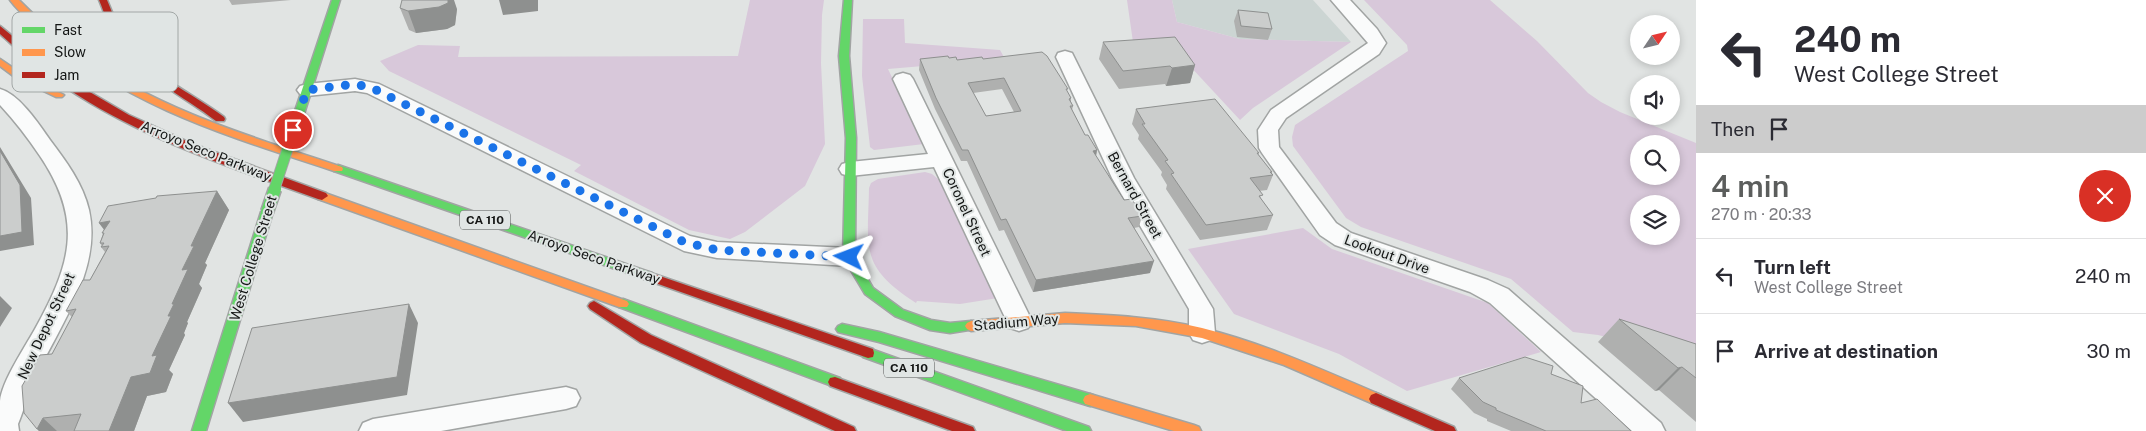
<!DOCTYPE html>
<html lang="en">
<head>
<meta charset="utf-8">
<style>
  :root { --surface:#fff; --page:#f7f7f7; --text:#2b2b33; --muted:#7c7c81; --line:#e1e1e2; --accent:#5b5d5c }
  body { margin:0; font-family:"Public Sans",sans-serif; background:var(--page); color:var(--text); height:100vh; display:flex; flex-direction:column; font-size:19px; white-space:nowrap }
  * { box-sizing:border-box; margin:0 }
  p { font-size:16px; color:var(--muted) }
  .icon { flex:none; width:28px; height:28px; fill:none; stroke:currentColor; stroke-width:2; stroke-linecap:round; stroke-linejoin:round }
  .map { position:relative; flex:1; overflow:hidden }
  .drawer { display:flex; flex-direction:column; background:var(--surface); width:450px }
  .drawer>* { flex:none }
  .hud { background:#fff; color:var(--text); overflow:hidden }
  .needle { width:32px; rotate:55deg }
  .controls { position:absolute; left:1630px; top:15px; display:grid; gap:10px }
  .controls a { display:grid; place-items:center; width:50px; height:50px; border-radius:50%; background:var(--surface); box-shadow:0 2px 8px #0003; font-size:25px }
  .pin { position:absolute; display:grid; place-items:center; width:42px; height:42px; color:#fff; margin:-21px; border:2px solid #fff; border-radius:50%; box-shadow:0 1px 5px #0007 }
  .me { position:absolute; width:55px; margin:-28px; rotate:273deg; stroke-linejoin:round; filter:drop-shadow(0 0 4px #0008) }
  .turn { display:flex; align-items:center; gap:18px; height:105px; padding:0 15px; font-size:22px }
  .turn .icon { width:65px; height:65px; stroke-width:2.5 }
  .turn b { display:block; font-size:35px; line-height:42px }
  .then { display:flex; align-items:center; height:48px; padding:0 15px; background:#0003; gap:10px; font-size:19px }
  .round { display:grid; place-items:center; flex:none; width:52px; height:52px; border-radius:26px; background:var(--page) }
  .head { display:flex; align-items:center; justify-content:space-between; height:85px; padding:0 15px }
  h1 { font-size:30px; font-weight:600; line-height:38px; color:var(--accent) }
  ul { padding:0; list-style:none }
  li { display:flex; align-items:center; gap:15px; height:75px; padding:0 15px; border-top:1px solid var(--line) }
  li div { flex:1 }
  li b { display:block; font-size:19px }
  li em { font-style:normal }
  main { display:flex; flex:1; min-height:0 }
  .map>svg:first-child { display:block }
  .built { fill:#ccd5d3 }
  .green { fill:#d8c8da; fill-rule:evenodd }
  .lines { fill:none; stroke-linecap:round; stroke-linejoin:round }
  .street-casing { stroke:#a1a4a3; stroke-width:3 }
  .fast-casing { stroke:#a1a4a3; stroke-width:3 }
  .slow-casing { stroke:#a1a4a3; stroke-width:3 }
  .jam-casing { stroke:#a1a4a3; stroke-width:3 }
  .street { fill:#fafbfb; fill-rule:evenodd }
  .fast { fill:#63d668; fill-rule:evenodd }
  .slow { fill:#ff974d; fill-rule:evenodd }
  .jam { fill:#b3261e; fill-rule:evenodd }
  .fast-bridge-far1-casing { stroke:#a1a4a3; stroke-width:12; stroke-linecap:butt }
  .fast-bridge-casing { stroke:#a1a4a3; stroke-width:15; stroke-linecap:butt }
  .fast-bridge-far1 { stroke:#63d668; stroke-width:10 }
  .fast-bridge { stroke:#63d668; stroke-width:12 }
  .wall { fill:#afb0af; fill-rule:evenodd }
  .shaded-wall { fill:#8e908f }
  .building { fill:#cbcdcc; stroke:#8e908f; fill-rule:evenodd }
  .route { stroke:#1a73e8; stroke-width:9; stroke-dasharray:0 16.2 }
  .labels { text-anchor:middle; stroke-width:4; stroke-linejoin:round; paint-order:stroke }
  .shield { fill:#e0e5e4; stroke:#505352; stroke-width:1 }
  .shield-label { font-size:12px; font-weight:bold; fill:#131514 }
  .street-label { font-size:14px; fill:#131514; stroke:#e0e5e4 }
  .key { fill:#e0e5e4; stroke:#a2a7a6; stroke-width:1 }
  .key-label { font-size:14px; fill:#131514 }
</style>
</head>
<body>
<main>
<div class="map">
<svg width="1696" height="431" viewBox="0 0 1696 431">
  <rect width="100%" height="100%" fill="#e1e4e3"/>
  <path class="built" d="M1172,0h141l38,42 -111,-3 -63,-17z"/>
  <path class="green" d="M750,0h74l-2,15 -1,48 4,81 -20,42 -60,46 -15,7 -41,-9 -115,-59 7,-6 -192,-94 -9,-10 38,-16 42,1 -2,11 280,-1z
    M1127,0h45l5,22 63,17 111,3 -98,66 -13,12 -65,-70 -41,-1z
    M1364,0h126l47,41 51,52 13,9 19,10 76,31v215l-98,-23 -25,-3 -62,-53 -150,-52 -15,-9 -53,-72 -1,-9 3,-12 113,-74 -1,-6zM1639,144h32v32h-32zM1639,204h32v32h-32z
    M863,19h41l1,24 95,7 5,9 -117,10 36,75 -50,6 -4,-3 -8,-71z
    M925,172l7,2 6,5 60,119 -38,6 -43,-3 -1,2c-57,-37 -48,-54 -47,-115l2,-5 7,-4z
    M1303,228l29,21 156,54 53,49 -134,39 -68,-37 -105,-40 -46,-65z"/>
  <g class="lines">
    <defs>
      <path id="street" d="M1331,0h19l27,29 9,14 -7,11 -93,64 -8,12 1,17 57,76 15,10 137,47 20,9 153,134 4,8h-33l-142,-128 -20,-11 -135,-47 -15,-10 -58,-82 -3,-5 -1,-18 13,-20 97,-67z
        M1065,51l7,2 2,4 60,121 79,131 2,24 -4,7 -9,3 -9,-3 -4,-7v-24l-77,-131 -56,-121 2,-4z
        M903,73l7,2 3,4 119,242 -4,7 -9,3 -9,-3 -76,-161 -84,9 -8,-2 -3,-5 3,-5 8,-2 78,-8 -35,-75 3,-4z
        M355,79l24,5 311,152 27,6 132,6 8,3 4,6 -4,6 -8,3 -132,-8 -33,-7 -317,-158 -12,-2 -48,5 -7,-2 -3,-4 3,-4 7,-2z
        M0,89c19,5 39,35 50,51 16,21 33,44 39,70 13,58 -28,114 -52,164 -8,16 -12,33 -19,50l1,7h-19c0,-10 0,-21 0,-30 2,-20 25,-54 35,-72 36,-65 49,-108 5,-173 -12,-18 -25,-35 -40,-51z
        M566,387l10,3 4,8 -4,8 -10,3 -125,22h-82l4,-8 10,-4z"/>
      <path id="fast" d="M332,0h8l-36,114 -5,3 -4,-1 -1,-2z
        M844,0h8l-3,56 7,82 -1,119 18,31 30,22 28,10 19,3 21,-2 4,2 2,3 -2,3 -25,4 -20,-3 -35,-14 -30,-22 -22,-37 3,-119 -7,-82z
        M338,165l314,108 2,3 -2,3h-8l-310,-108 -1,-2z
        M267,208l6,4 -67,219h-14l69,-219z
        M623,299l217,79 2,4 -2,4 -5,1 -216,-80 -2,-3 2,-3z
        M842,324l37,8 211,62 5,2 2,4 -2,4 -5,2 -211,-64 -41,-10 -2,-3 2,-3z
        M868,348l221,79 2,4h-24l-204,-74 -1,-4 1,-4z"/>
      <path id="slow" d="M10,0h9c20,20 40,39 63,55 77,55 170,82 260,112l1,2 -1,2h-8c-103,-34 -213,-66 -295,-142 -10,-9 -21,-18 -29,-29z
        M0,59l22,15 42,21 -2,2h-6l-40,-19 -16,-12z
        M322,192l305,109 2,3 -2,3h-8l-301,-108 -2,-3z
        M1065,313c46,2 92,4 137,15 62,15 120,42 179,67l2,4 -2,4 -5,2 -92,-40 -82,-27 -66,-12 -71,-3 -94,8 -4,-2 -2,-3 2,-3 4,-2z
        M1090,394l104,31 5,2 2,4h-27l-89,-27 -2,-4 2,-4z"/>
      <path id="jam" d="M99,0h8c6,14 11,29 20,42 23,33 65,51 97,75l1,2 -1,2h-8c-32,-25 -75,-44 -98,-79 -9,-13 -13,-28 -19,-42z
        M0,26l59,48 70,41 64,29 133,49 2,3 -6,4 -4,-1c-91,-33 -187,-64 -266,-121 -18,-13 -35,-29 -52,-44z
        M648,272l225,77 1,4 -1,4 -5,1 -224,-79 -2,-3 2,-3z
        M594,301l57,34 203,92 2,4h-21l-194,-88 -51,-34 -2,-3 2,-3z
        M835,377l138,50 2,4h-23l-122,-45 -2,-4 2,-4z
        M1376,393l78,34 2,4h-21l-64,-28 -2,-4 2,-4z"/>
    </defs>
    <use href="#street" class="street-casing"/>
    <use href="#fast" class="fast-casing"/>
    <use href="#slow" class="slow-casing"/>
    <use href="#jam" class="jam-casing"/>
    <use href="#street" class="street"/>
    <use href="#fast" class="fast"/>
    <use href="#slow" class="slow"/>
    <use href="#jam" class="jam"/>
    <defs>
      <path id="fast-bridge-far1" d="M274,190l25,-76"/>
      <path id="fast-bridge" d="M267,212l8,-23"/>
    </defs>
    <use href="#fast-bridge-far1" class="fast-bridge-far1-casing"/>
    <use href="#fast-bridge" class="fast-bridge-casing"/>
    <use href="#fast-bridge-far1" class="fast-bridge-far1"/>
    <use href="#fast-bridge" class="fast-bridge"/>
  </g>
  <path class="wall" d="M229,0h62l-59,5z
    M400,8l57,1 -2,16 -8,4 -31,4 -7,-3z
    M1238,10l34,19 -4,11 -31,-3 -3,-16z
    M1103,42l92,23 -5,18 -24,3 -1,-2 -46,5 -20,-30z
    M949,58l8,2 26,-1 84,33 4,6v4l2,4 -1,4 13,25 12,15 -1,6 28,44 18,16 -3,11 -5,1 16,45 -117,19 -29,-62 -5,1 -32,-70h-6l-26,-52 -16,-39 1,-11zM1002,89l12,23 -28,4 -13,-23z
    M1136,109l123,44 -1,1 14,18v1l1,2 -6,15 -8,1 2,8 12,16 -6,15 -67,10 -34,-51 1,-4 -6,-10 1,-3 -24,-33 1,-4 -7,-11z
    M217,191l12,19 -24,53 2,2 -8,19 3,4 -15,34 1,1 -4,10 1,2 -16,35 4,4 -7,18 -19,4 -13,35h-95l-2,-2 15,-75 20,-37 -6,-6 24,-31 15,-28 -4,-5 1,-1 -2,-3 4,-13 -5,-7z
    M1619,319l77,25v78l-37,-32 -4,1 -57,-49z
    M1551,374l30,29 50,28h-120l-24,-10v-2l-13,-6 -23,-24 8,-11z"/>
  <path class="shaded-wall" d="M448,0h6l3,9 -2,16 -8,4 -31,4 -8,-22z
    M499,0h39v11l-35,4z
    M1195,65l-5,18 -24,3 6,-18z
    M0,147l31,51 3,47 -34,6z
    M1097,150l-2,11 -2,-10z
    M217,191l12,19 -24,53 2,2 -8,19 3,4 -15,34 1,1 -4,10 1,2 -16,35 4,4 -7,18 -19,4 -13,35h-25l22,-54 21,-21 16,-40 14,-46 9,-24z
    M110,221l4,21 -15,-19z
    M1154,261l-4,12 -117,19 3,-12z
    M0,296l12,12 -12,19z
    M409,304l9,19 -11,72 -164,27 -15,-19z
    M1682,367l-23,23 -4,1 23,-23z
    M43,418l14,13h-18l-2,-2z"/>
  <path class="building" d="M402,0h46v3l-9,4 -31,4 -8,-3z
    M1238,10l30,3 4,16 -31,-3z
    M1175,37l20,28 -23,3 -2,-2 -47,5 -20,-29z
    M1042,52l5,4 21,33h-2l5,9 -2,1 4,7h-3l15,29h3l9,15 -4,1 31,49 8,-1 10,17 -14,2 26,43 -118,19 -30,-61 -5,1 -33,-70h-6l-26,-52 -16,-39 28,-3 1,2 7,-1 1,3 25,-3 1,2zM1004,78l17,33 -35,5 -18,-33z
    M1215,99l44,54h-2l15,19h-2l3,3 -23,3 13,17 -4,1 14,19 -67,10 -35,-51 3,-1 -9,-12 3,-1 -26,-36h3l-9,-15z
    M0,151l20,34 2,47 -22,4z
    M217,191l-26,55h3l-12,24 6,-1 -16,35h2l-6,12h3l-19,40 5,-1 -7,18 -19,4 -22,54h-35l7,-17 -38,4 -6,11 -13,-16 -2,-27 18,-31 12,-1 24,-45 -10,2 17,-31h7l19,-34 -8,1 3,-4h-4l4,-10h-2l8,-12 -11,2 9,-17 48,-8 1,-2z
    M409,304l-12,73 -169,26 24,-75z
    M1619,319l77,25v34l-14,-11 -4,1z
    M1525,357l28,9 -2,8 32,12 -2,17 16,-4 34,32h-85l-50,-21v-2l-13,-6 -24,-24z"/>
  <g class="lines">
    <path class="route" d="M293,130l14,-40 48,-6 17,4 312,154 33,8 132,7"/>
  </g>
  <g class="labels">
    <g class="shield">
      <rect x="460" y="210.5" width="50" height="19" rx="4"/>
      <rect x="884" y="358.5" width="50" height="19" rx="4"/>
    </g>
    <g class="shield-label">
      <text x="485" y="224">CA 110</text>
      <text x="909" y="372">CA 110</text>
    </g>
    <g class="street-label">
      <text transform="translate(206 151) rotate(22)" y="5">Arroyo Seco Parkway</text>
      <text transform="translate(1135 195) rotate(61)" y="5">Bernard Street</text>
      <text transform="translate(967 212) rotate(65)" y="5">Coronel Street</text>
      <text transform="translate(1387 254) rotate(20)" y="5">Lookout Drive</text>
      <text transform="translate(594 257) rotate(19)" y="5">Arroyo Seco Parkway</text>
      <text transform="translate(253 258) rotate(-73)" y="5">West College Street</text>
      <text transform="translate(1016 322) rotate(-5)" y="5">Stadium Way</text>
      <text transform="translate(46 326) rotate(-65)" y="5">New Depot Street</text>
    </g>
  </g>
  <rect x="12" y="12" width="166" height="80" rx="8" class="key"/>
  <rect x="22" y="27" width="23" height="6" fill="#63d668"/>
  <rect x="22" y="49" width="23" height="7" fill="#ff974d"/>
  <rect x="22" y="72" width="23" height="6" fill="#b3261e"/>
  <g class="key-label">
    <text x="54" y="35">Fast</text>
    <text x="54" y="57">Slow</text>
    <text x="54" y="80">Jam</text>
  </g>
</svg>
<div class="controls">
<a><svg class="needle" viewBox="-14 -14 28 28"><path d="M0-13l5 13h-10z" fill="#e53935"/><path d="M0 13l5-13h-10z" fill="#7c7c81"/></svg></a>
<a><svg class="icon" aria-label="sound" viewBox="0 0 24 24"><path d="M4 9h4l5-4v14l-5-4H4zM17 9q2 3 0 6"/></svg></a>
<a><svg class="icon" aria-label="search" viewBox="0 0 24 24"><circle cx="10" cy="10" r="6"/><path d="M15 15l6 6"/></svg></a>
<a><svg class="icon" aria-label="layers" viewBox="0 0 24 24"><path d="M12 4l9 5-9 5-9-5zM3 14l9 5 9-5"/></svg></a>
</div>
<div class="pin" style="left:293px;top:130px;background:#d93025"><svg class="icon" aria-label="arrive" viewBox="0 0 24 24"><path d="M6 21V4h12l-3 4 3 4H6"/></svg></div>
<svg class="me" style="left:849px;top:257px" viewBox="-20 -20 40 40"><path d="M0-17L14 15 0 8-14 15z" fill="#1a73e8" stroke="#fff" stroke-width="4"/></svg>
</div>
<section class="drawer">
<div class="hud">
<div class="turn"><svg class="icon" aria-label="left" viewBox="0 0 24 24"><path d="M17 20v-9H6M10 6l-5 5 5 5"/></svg><div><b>240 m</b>West College Street</div></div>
<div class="then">Then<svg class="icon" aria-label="arrive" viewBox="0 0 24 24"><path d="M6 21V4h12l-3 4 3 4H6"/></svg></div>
</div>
<div class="head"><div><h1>4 min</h1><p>270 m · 20:33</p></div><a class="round" style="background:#d93025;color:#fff"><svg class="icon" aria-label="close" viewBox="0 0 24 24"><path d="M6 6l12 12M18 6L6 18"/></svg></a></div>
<ul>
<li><svg class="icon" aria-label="left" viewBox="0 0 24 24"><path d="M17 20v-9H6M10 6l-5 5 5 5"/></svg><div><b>Turn left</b><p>West College Street</p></div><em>240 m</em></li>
<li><svg class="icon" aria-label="arrive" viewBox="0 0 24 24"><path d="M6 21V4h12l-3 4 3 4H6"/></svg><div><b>Arrive at destination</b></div><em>30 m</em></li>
</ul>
</section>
</main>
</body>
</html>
